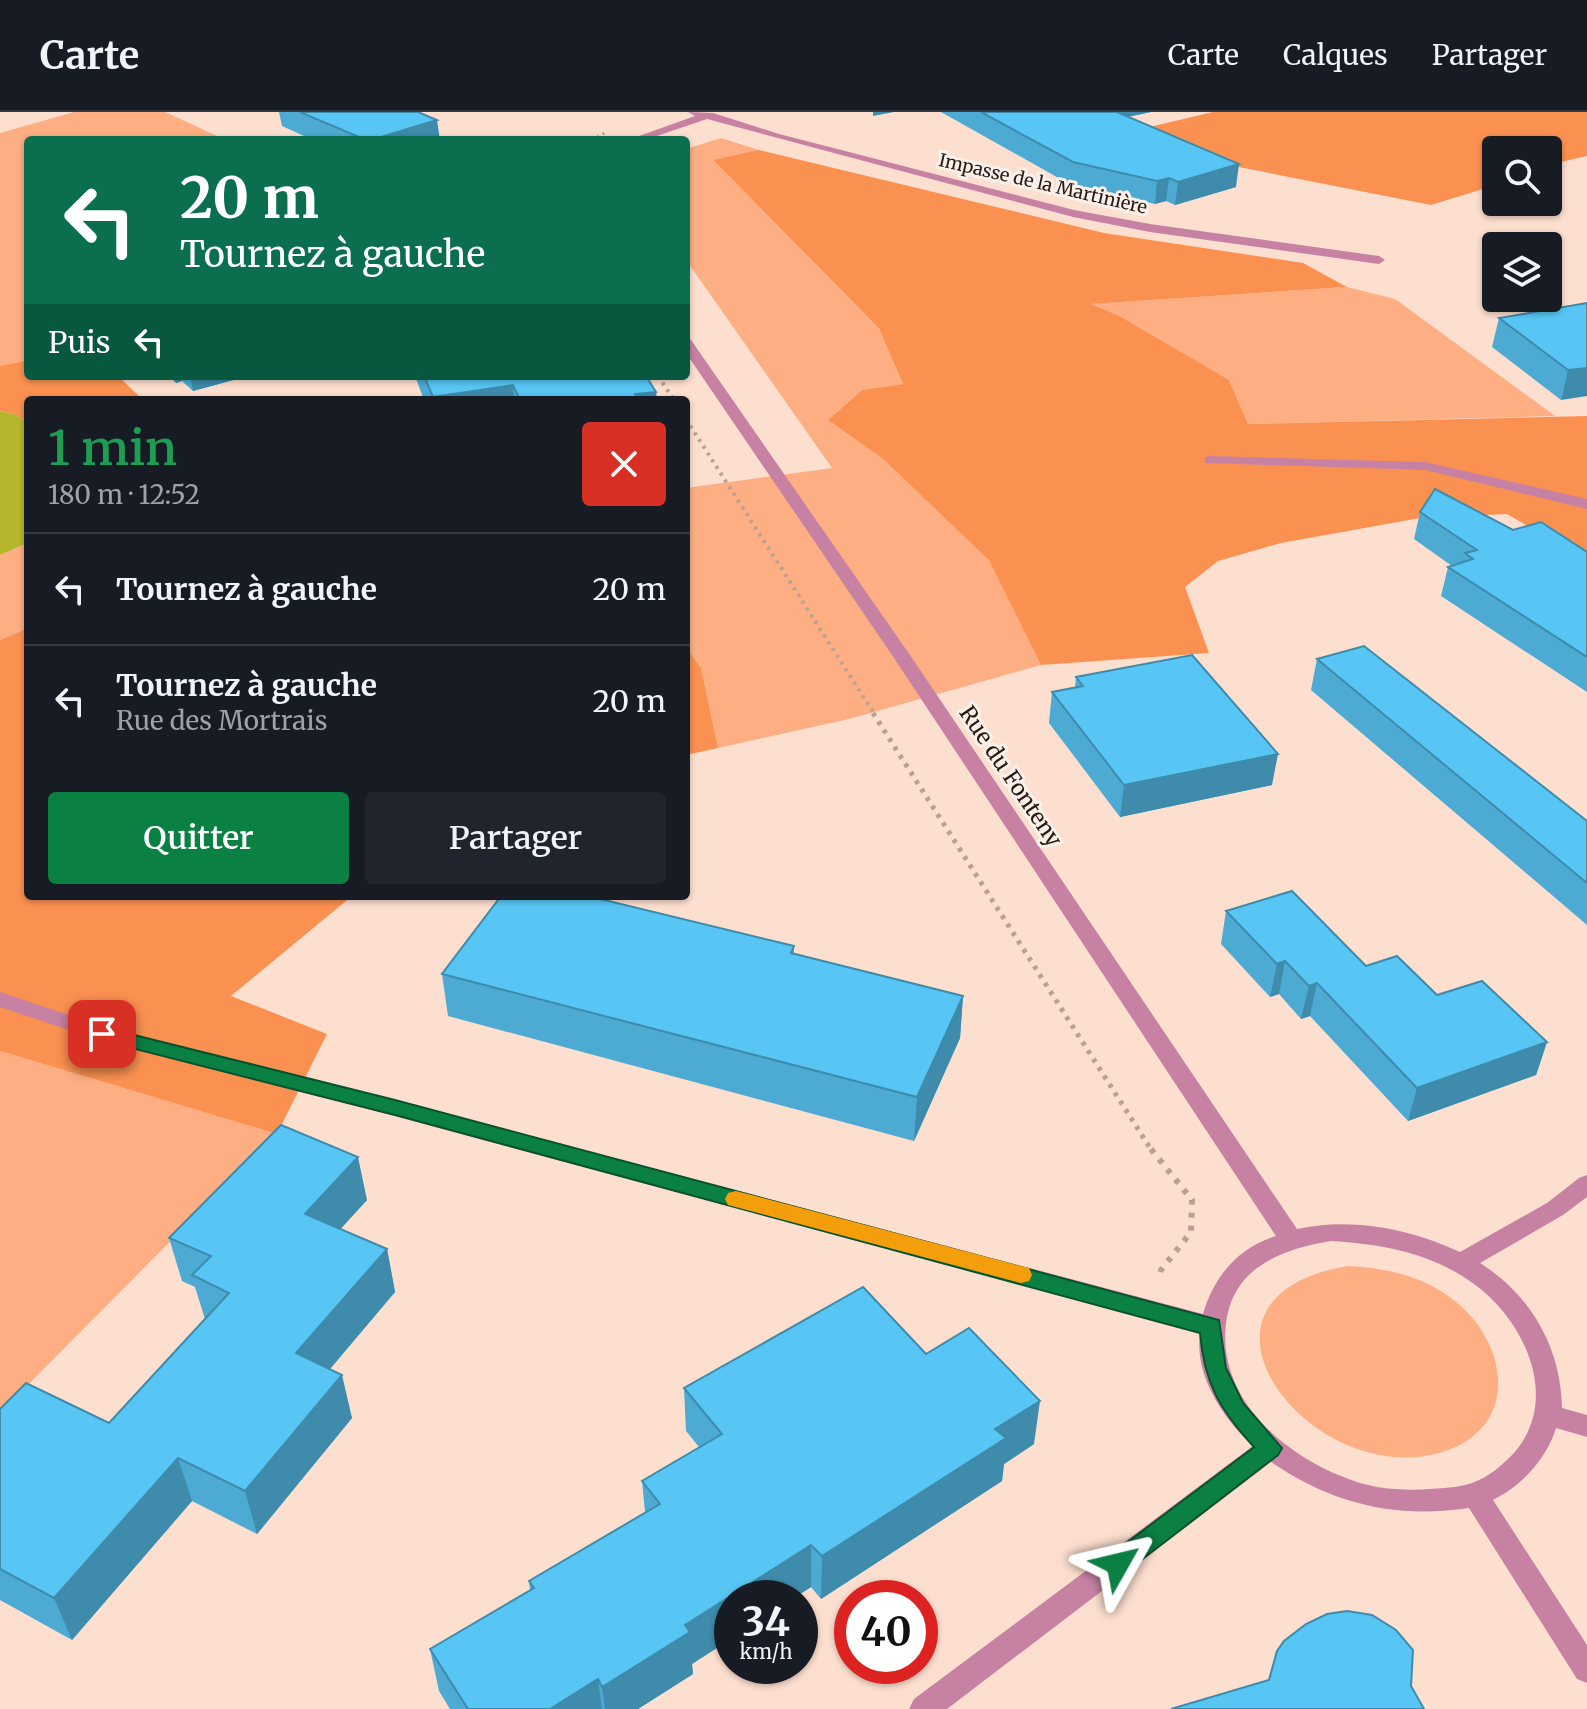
<!DOCTYPE html>
<html lang="fr">
<head>
<meta charset="utf-8">
<style>
  :root { --surface:#171b24; --page:#20242c; --text:#f1f3f6; --muted:#9ea1a6; --line:#363941; --accent:#0b8043 }
  body { margin:0; font-family:Merriweather,serif; background:var(--page); color:var(--text); height:100vh; display:flex; flex-direction:column; font-size:30px; white-space:nowrap }
  * { box-sizing:border-box; margin:0 }
  p { font-size:26px; color:var(--muted) }
  .icon { flex:none; width:44px; height:44px; fill:none; stroke:currentColor; stroke-width:2; stroke-linecap:round; stroke-linejoin:round }
  .map { position:relative; flex:1; overflow:hidden }
  .panel { position:absolute; left:24px; top:284px; width:666px; height:504px; display:flex; flex-direction:column; background:var(--surface); border-radius:8px; box-shadow:0 2px 6px #0004 }
  .panel>* { flex:none }
  .guide { position:absolute; left:24px; top:24px; width:666px; height:244px; border-radius:8px; box-shadow:0 2px 6px #0004; background:#0b6e4f; color:#fff; overflow:hidden }
  .controls { position:absolute; left:1482px; top:24px; display:grid; gap:16px }
  .controls a { display:grid; place-items:center; width:80px; height:80px; border-radius:8px; background:var(--surface); box-shadow:0 2px 6px #0004; font-size:40px }
  .speed { position:absolute; left:714px; top:1468px; display:flex; gap:16px; font-size:40px; font-weight:700; text-align:center }
  .speed>* { display:grid; place-content:center; width:104px; height:104px; border-radius:50%; background:var(--surface); box-shadow:0 2px 6px #0004; line-height:1 }
  .speed small { font-size:20px; font-weight:400 }
  .speed .limit { border:12px solid #d22; background:#fff; color:#111 }
  .pin { position:absolute; display:grid; place-items:center; width:68px; height:68px; color:#fff; margin:-34px; border-radius:16px; box-shadow:0 4px 12px #0006 }
  .me { position:absolute; width:88px; margin:-44px; rotate:53deg; stroke-linejoin:round; filter:drop-shadow(0 0 6px #0008) }
  .turn { display:flex; align-items:center; gap:28px; height:168px; padding:0 24px; font-size:36px }
  .turn .icon { width:104px; height:104px; stroke-width:2.5 }
  .turn b { display:block; font-size:56px; line-height:68px }
  .then { display:flex; align-items:center; height:76px; padding:0 24px; background:#0003; gap:16px; font-size:30px }
  .round { display:grid; place-items:center; flex:none; width:84px; height:84px; border-radius:8px; background:var(--page) }
  .overview { display:flex; align-items:center; justify-content:space-between; height:136px; padding:0 24px }
  h1 { font-size:48px; font-weight:600; line-height:60px; color:#1e9e55 }
  .action { display:flex; gap:16px; margin-top:auto; padding:16px 24px }
  .action a { flex:1; height:92px; border-radius:8px; background:var(--accent); color:#fff; font-size:32px; font-weight:600; line-height:92px; text-align:center }
  .action a+a { background:var(--page); color:var(--text) }
  ul { padding:0; list-style:none }
  li { display:flex; align-items:center; gap:24px; height:112px; padding:0 24px; border-top:2px solid var(--line) }
  li div { flex:1 }
  li b { display:block; font-size:30px }
  li em { font-style:normal }
  header { display:flex; align-items:center; gap:48px; box-sizing:border-box; height:112px; padding:0 40px; background:var(--surface); border-bottom:2px solid var(--line) }
  header strong { font-size:38px }
  nav { display:flex; gap:44px; margin-inline-start:auto; font-size:28px }
  .map>svg:first-child { display:block }
  .green { fill:#fdaf83 }
  .forest { fill:#fb9151 }
  .water { fill:#b6b62d }
  .lines { fill:none; stroke-linecap:round; stroke-linejoin:round }
  .path-far3 { stroke:#baa192; stroke-width:3; stroke-dasharray:2 4; stroke-linecap:butt }
  .path-far2 { stroke:#baa192; stroke-width:4; stroke-dasharray:3 5; stroke-linecap:butt }
  .path-far1 { stroke:#baa192; stroke-width:5; stroke-dasharray:4 6; stroke-linecap:butt }
  .path { stroke:#baa192; stroke-width:6; stroke-dasharray:5 8; stroke-linecap:butt }
  .minor { fill:#c782a3; fill-rule:evenodd }
  .wall { fill:#4caad3 }
  .shaded-wall { fill:#3e8bac }
  .building { fill:#58c6f5; stroke:#3e8bac; stroke-width:2 }
  .route { fill:#0b8043; stroke:#07532c; stroke-width:2 }
  .slow { fill:#f59e0b }
  .labels { text-anchor:middle; stroke-width:6; stroke-linejoin:round; paint-order:stroke }
  .far-street-label { font-size:18px; fill:#2a190f; stroke:#fbf1ec }
  .street-label { font-size:22px; fill:#2a190f; stroke:#fbf1ec }
</style>
</head>
<body>
<header>
<strong>Carte</strong>
<nav><a>Carte</a><a>Calques</a><a>Partager</a></nav>
</header>
<div class="map">
<svg width="1587" height="1597" viewBox="0 0 1587 1597">
  <rect width="100%" height="100%" fill="#fddfcf"/>
  <path class="green" d="M74,0h91l61,28h-198v220l-28,6v-233z
    M721,26l38,12 -45,11 165,166 24,57 -41,6 -34,30 55,39 107,101 51,105 -192,54 -131,29 -17,-80 -15,-21v-159l146,-20 -146,-208v-111z
    M1347,175l48,12 160,117 -307,8 -19,-44 -140,-76z
    M28,431v85l-28,12v-85z
    M0,939l277,83 -277,279z
    M1348,1154c37,2 72,9 103,32 59,43 71,132 -12,155 -131,36 -277,-156 -91,-187z"/>
  <path class="forest" d="M1213,0h374v44l-39,9v-15h-52v35l-65,20 -243,-48 -64,-24z
    M759,38l345,83 199,30 44,24 -256,17 28,12 110,64 19,44 339,-8v144l-80,-46 -87,4 -139,25 -63,18 -33,26 24,66 -168,12 -52,-105 -106,-101 -55,-39 34,-30 41,-6 -24,-56 -166,-168z
    M28,248v16h90l25,24h-115v22l-14,-8 -14,-3v-45z
    M28,516v268h324l-121,100 96,38 -50,100 -277,-83v-411z
    M686,535l15,21 17,80 -32,7z"/>
  <path class="water" d="M0,299l14,3 14,8v121l-28,12z"/>
  <g class="lines">
    <path class="path-far3" d="M592,28l14,-8"/>
    <path class="path-far2" d="M658,264l16,24
      M686,307l189,296"/>
    <path class="path-far1" d="M873,601l279,438"/>
    <path class="path" d="M1151,1037l41,51 -1,32 -30,38 -2,7"/>
    <path class="minor" d="M688,0l25,1 66,21 295,76 76,14 229,32 6,4 -6,4 -229,-32 -77,-15 -366,-98 -62,21h-17l67,-24z
      M686,227l5,1 221,318 385,571c55,-12 113,0 163,23l87,-49 32,-25 8,-3v22l-24,18 -83,48c51,32 81,85 82,145l25,7v22l-31,-9c-9,30 -34,58 -63,72l94,145v38l-10,-4 -108,-171c-74,11 -136,-4 -198,-46l-324,247h-38l5,-10 339,-253c-30,-27 -59,-71 -53,-113l-805,-217 -293,-75 -102,-34v-15l107,36 288,72 808,214c11,-38 35,-66 73,-78l-382,-578 -208,-305zM1331,1129c51,3 101,12 143,43 54,39 90,123 33,176 -16,15 -30,24 -52,27 -30,3 -61,5 -91,-3 -70,-20 -148,-81 -138,-161 7,-56 56,-74 105,-82z
      M1210,344l215,6 162,37v10l-162,-39 -220,-7v-6z"/>
  </g>
  <path class="wall" d="M279,0h139l22,28h-127l-31,-14z
    M941,0h210l-23,5 108,70 -61,18 -9,-4 -11,3 -84,-19z
    M1587,191l-26,97 -69,-53 7,-29z
    M168,264h80l-55,15 -11,-10 -6,2z
    M415,264h231l11,24h-233z
    M1420,400l93,18 74,22v140l-146,-96 7,-29 4,-1 -38,-27z
    M1317,547l270,162v104l-276,-235z
    M1076,565l196,108 -152,32 -71,-94 3,-31 23,-4z
    M1226,799l211,84 110,47 -11,33 -128,46 -98,-105 -9,3 -22,-25 -9,3 -49,-53z
    M794,834v8l169,42 -3,42 -46,103 -466,-125 -6,-42z
    M367,1088l-27,29 47,20 8,43 -65,77 22,49 -95,116 -65,-33 -120,139 -72,-40v-191l109,14 96,-104 -10,-32 -13,-6 -13,-43z
    M926,1242l108,90 -30,20 -2,17 -181,118 -10,-12 -119,77 1,10 -55,35h-188l-11,-18 -9,-42 100,-59 -1,-9 116,-69 -3,-31 57,-34 -13,-16 -2,-43z"/>
  <path class="shaded-wall" d="M873,0h21l-21,4z
    M1093,0h58l-59,12z
    M437,8l3,20h-69z
    M1239,52l-3,23 -61,18 3,-23z
    M1169,66l-3,23 -11,3 2,-23z
    M1587,256v28l-26,4 7,-30z
    M174,264h7l1,5 -6,2z
    M190,264h58l-55,15z
    M513,273l1,15h-81v-3z
    M656,280l1,8h-21l-1,-6z
    M1278,642l-6,31 -152,32 4,-32z
    M1285,849l-6,33 -9,3 7,-33z
    M1317,871l-7,33 -9,3 8,-33z
    M963,884l-3,42 -46,103 3,-44z
    M1547,930l-11,33 -128,46 9,-33z
    M358,1045l9,43 -52,57 -10,-43z
    M387,1137l8,43 -88,104 -11,-43z
    M342,1263l10,43 -95,116 -12,-43z
    M1040,1289l-6,43 -30,20 -2,17 -181,118 1,-43 173,-127z
    M178,1346l14,43 -120,139 -18,-42z
    M811,1433v42l-17,11h-62v40l-40,26 1,10 -55,35h-33l-3,-22 83,-62z
    M598,1567l4,30h-52z"/>
  <path class="building" d="M300,0h118l19,8 -66,20h-5z
    M981,0h136l122,52 -61,18 -9,-4 -12,3 -84,-19z
    M1587,191v65l-19,2 -69,-52z
    M424,264h222l10,16 -21,2 3,6h-118l-7,-15 -80,12z
    M1435,377l78,41 28,-8 46,30v105l-139,-90 25,-8 -8,-6 12,-3 -57,-38z
    M1364,534l223,175v62l-270,-224z
    M1192,543l86,99 -154,31 -72,-93 31,-6 -7,-9z
    M1292,779l74,75 31,-10 40,39 45,-14 65,61 -130,46 -100,-105 -8,3 -24,-25 -8,3 -51,-53z
    M501,784h87l206,50 -3,7 172,43 -46,101 -475,-123z
    M281,1013l77,32 -53,57 82,35 -91,104 46,22 -97,116 -67,-33 -124,140 -54,-29v-160l26,-26 83,40 120,-130 -37,-18 19,-19 -42,-18z
    M863,1175l63,67 43,-26 71,73 -45,28 11,9 -184,118 -11,-11 -126,80 5,7 -88,55 -4,-8 -48,30h-82l-38,-60 104,-61 -5,-7 131,-77 -18,-23 80,-47 -38,-46z
    M1347,1499l25,4 24,15 17,20 -2,36 13,23h-253l98,-29 8,-29 7,-10 22,-17 21,-10z"/>
  <path class="route" d="M102,915l293,73 824,220 7,48 17,35 39,45 -4,7 -151,116 -9,4 -9,-4 -3,-7 3,-8 145,-109c-34,-37 -50,-64 -54,-114l-805,-218 -299,-76 -3,-5z"/>
  <path class="slow" d="M736,1079l285,75 8,2 3,7 -3,6 -8,2 -293,-78 -3,-6 3,-6z"/>
  <g class="labels">
    <g class="far-street-label">
      <text transform="translate(1043 72) rotate(13)" y="6">Impasse de la Martinière</text>
    </g>
    <g class="street-label">
      <text transform="translate(1011 664) rotate(56)" y="8">Rue du Fonteny</text>
    </g>
  </g>
</svg>
<div class="controls">
<a><svg class="icon" aria-label="search" viewBox="0 0 24 24"><circle cx="10" cy="10" r="6"/><path d="M15 15l6 6"/></svg></a>
<a><svg class="icon" aria-label="layers" viewBox="0 0 24 24"><path d="M12 4l9 5-9 5-9-5zM3 14l9 5 9-5"/></svg></a>
</div>
<div class="speed"><div>34<small>km/h</small></div><div class="limit">40</div></div>
<div class="pin" style="left:102px;top:922px;background:#d93025"><svg class="icon" aria-label="arrive" viewBox="0 0 24 24"><path d="M6 21V4h12l-3 4 3 4H6"/></svg></div>
<svg class="me" style="left:1118px;top:1452px" viewBox="-20 -20 40 40"><path d="M0-17L14 15 0 8-14 15z" fill="#0b8043" stroke="#fff" stroke-width="4"/></svg>
<div class="guide">
<div class="turn"><svg class="icon" aria-label="left" viewBox="0 0 24 24"><path d="M17 20v-9H6M10 6l-5 5 5 5"/></svg><div><b>20 m</b>Tournez à gauche</div></div>
<div class="then">Puis<svg class="icon" aria-label="left" viewBox="0 0 24 24"><path d="M17 20v-9H6M10 6l-5 5 5 5"/></svg></div>
</div>
<section class="panel">
<div class="overview"><div><h1>1 min</h1><p>180 m · 12:52</p></div><a class="round" style="background:#d93025;color:#fff"><svg class="icon" aria-label="close" viewBox="0 0 24 24"><path d="M6 6l12 12M18 6L6 18"/></svg></a></div>
<ul>
<li><svg class="icon" aria-label="left" viewBox="0 0 24 24"><path d="M17 20v-9H6M10 6l-5 5 5 5"/></svg><div><b>Tournez à gauche</b></div><em>20 m</em></li>
<li><svg class="icon" aria-label="left" viewBox="0 0 24 24"><path d="M17 20v-9H6M10 6l-5 5 5 5"/></svg><div><b>Tournez à gauche</b><p>Rue des Mortrais</p></div><em>20 m</em></li>
</ul>
<div class="action"><a>Quitter</a><a>Partager</a></div>
</section>
</div>
</body>
</html>
